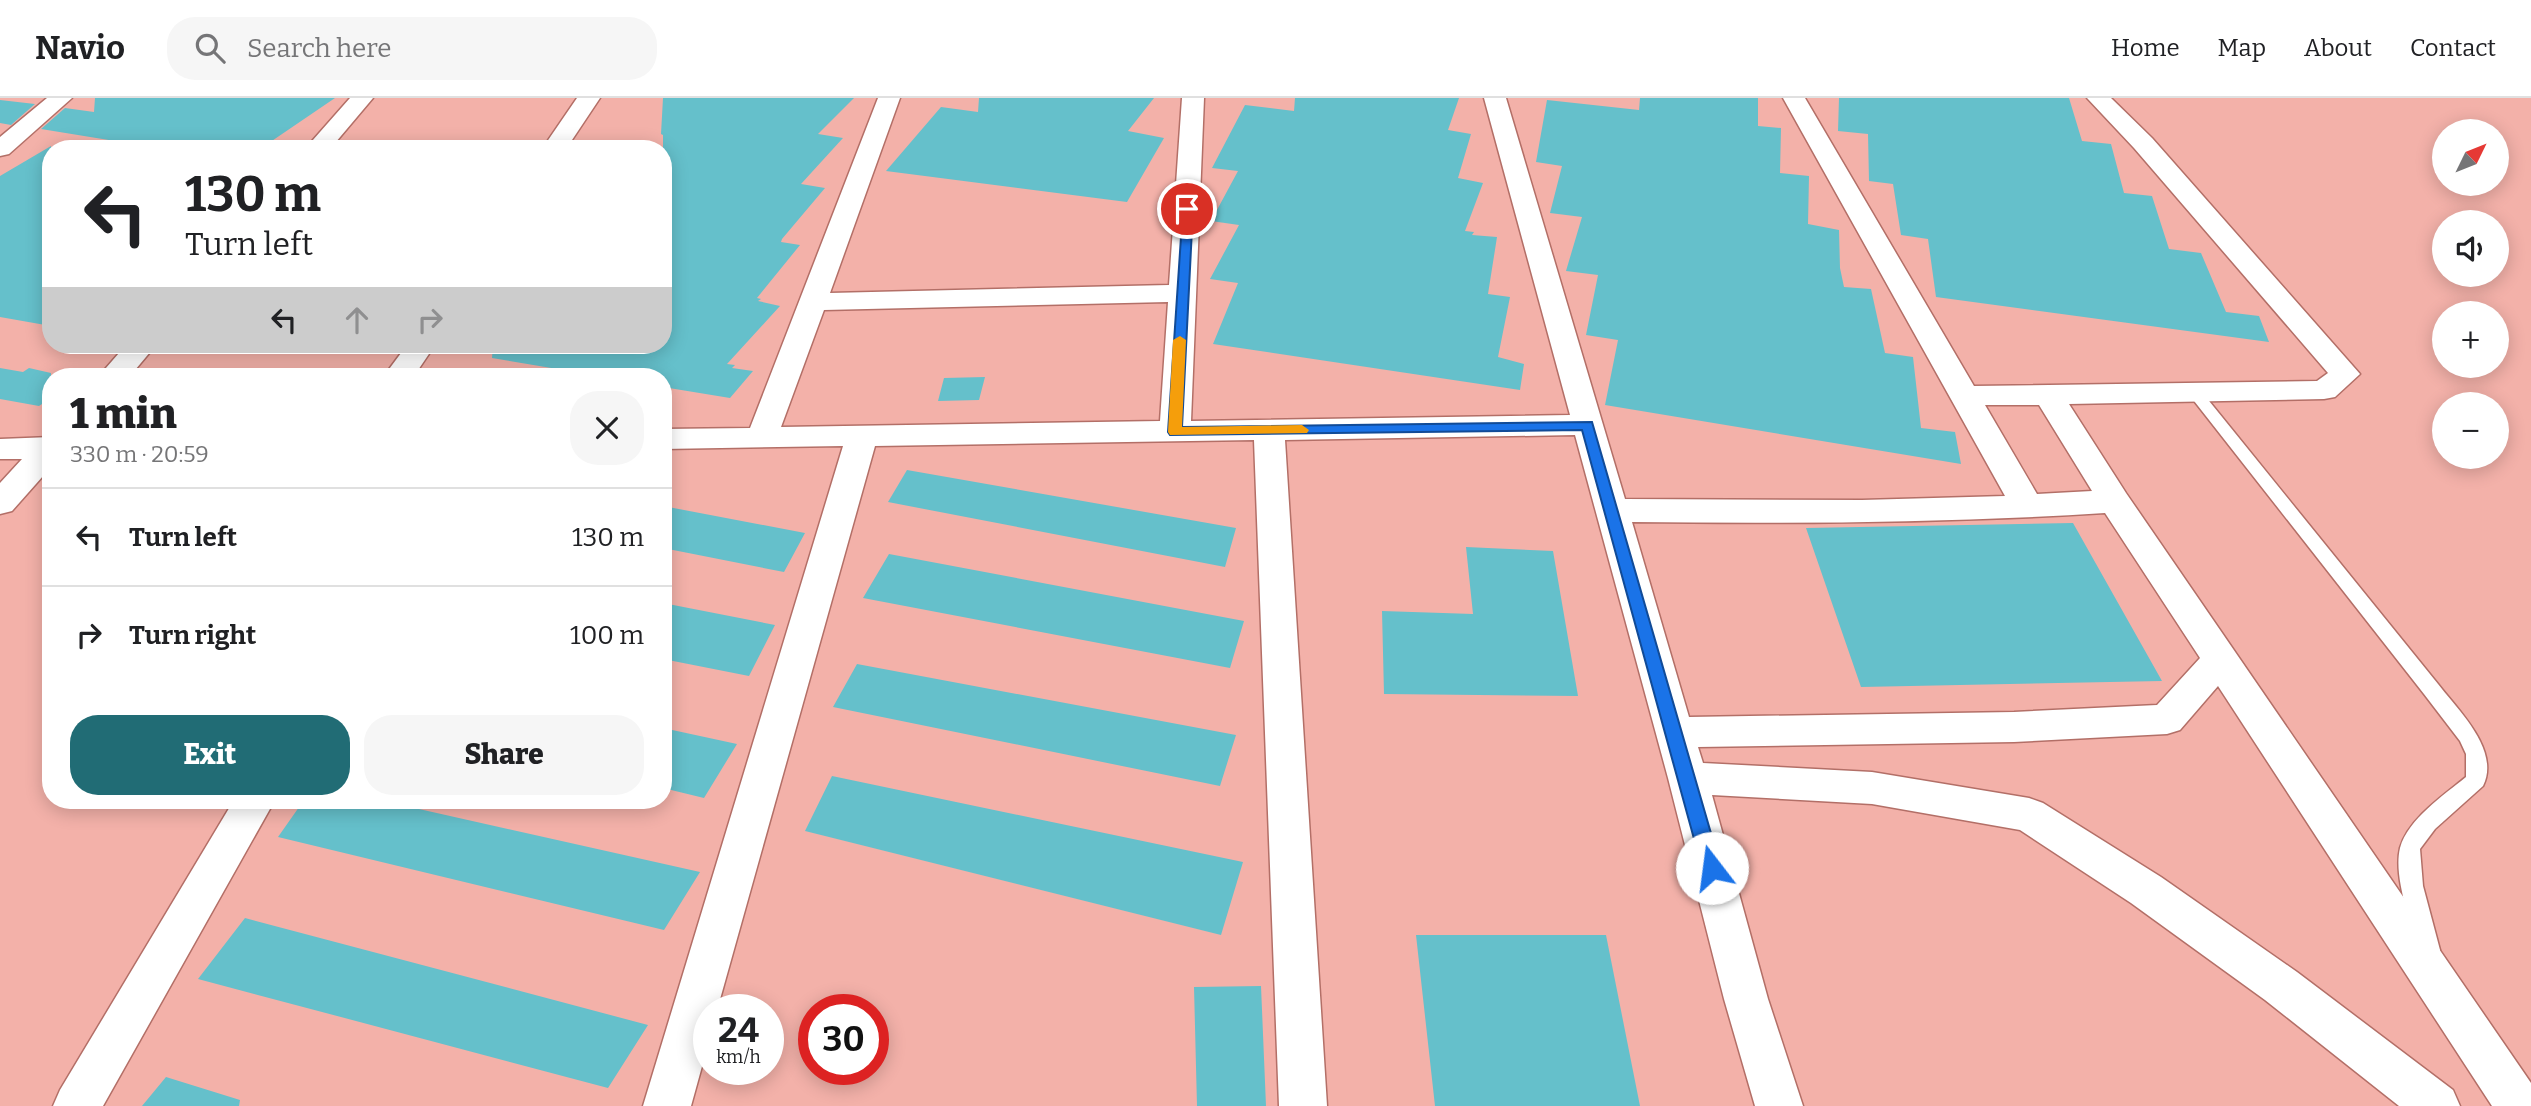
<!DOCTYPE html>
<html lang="en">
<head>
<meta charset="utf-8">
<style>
  :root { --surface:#fff; --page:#f6f6f6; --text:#202124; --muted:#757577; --line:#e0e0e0; --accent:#216c75 }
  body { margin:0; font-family:Bitter,serif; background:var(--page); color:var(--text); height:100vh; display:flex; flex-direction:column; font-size:26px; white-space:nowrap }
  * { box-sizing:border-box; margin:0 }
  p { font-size:23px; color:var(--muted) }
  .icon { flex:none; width:38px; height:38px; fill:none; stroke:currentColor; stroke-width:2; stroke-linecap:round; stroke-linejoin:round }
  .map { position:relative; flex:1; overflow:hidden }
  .drawer { position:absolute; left:42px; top:270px; width:630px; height:441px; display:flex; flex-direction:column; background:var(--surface); border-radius:28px; box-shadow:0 4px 18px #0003 }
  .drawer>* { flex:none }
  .hud { position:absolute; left:42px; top:42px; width:630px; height:214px; border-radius:28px; box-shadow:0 4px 18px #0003; background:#fff; color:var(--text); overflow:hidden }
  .needle { width:46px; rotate:47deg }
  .fabs { position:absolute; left:2432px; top:21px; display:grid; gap:14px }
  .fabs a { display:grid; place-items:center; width:77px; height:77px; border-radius:50%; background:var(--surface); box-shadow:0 4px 18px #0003; font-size:35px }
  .speed { position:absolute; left:693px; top:896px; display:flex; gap:14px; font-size:35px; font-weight:700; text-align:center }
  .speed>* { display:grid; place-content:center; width:91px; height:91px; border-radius:50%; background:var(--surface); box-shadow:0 4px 18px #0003; line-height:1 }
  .speed small { font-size:18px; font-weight:400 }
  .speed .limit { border:10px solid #d22; background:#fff; color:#111 }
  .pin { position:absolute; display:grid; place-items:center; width:60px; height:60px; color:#fff; margin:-30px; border:4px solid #fff; border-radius:50%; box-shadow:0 2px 7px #0007 }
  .me { position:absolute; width:77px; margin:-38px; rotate:345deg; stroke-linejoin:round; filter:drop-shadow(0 0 5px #0008) }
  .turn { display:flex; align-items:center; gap:24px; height:147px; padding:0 28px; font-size:32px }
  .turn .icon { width:91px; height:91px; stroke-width:2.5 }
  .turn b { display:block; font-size:49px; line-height:60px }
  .lanes { display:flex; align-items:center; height:66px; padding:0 28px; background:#0003; justify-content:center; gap:35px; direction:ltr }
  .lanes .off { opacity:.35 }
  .round { display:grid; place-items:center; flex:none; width:74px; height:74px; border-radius:28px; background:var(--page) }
  .head { display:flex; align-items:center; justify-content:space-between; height:119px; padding:0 28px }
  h1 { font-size:42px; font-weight:800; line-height:52px }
  .primary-button { display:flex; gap:14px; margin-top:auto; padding:14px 28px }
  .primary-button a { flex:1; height:80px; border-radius:28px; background:var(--accent); color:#fff; font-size:28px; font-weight:800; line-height:80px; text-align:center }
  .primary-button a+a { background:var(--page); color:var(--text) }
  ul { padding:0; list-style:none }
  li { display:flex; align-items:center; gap:21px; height:98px; padding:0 28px; border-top:2px solid var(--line) }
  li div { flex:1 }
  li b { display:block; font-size:26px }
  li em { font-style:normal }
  header { display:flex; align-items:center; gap:42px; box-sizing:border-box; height:98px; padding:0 35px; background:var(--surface); border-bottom:2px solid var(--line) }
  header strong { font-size:33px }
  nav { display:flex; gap:38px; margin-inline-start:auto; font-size:24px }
  .search { width:490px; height:63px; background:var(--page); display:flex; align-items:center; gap:18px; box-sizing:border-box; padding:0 24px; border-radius:28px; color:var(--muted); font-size:26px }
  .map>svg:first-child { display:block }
  .built { fill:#f3b1a9; fill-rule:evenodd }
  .building { fill:#65c0cb }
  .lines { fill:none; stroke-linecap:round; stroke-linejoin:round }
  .lane-casing { stroke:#b36f67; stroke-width:3 }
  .street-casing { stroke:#b36f67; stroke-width:3 }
  .lane { fill:#fff; fill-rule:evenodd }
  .street { fill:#fff; fill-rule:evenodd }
  .route { fill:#1a73e8; stroke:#114b97; stroke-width:2 }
  .slow { fill:#f59e0b }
</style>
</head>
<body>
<header>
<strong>Navio</strong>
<div class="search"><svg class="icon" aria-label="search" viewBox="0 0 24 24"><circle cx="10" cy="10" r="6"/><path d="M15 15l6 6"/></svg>Search here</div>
<nav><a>Home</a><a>Map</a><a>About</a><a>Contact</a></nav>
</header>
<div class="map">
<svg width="2531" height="1008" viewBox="0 0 2531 1008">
  <rect width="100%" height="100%" fill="#fbbfb8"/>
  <path class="built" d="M0,0h2531v1008h-2531zM2445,33h52v53h-52zM51,51h612v196h-612zM2445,124h52v53h-52zM2445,215h52v53h-52zM51,278h612v424h-612zM2445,306h52v53h-52zM709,912h59v59h-59zM814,912h59v59h-59z"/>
  <path class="building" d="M95,0h240l-75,51h-96l-123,-20 24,-21 29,4z
    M663,0h191l-36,36 25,4 -42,46 24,4 -43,51 -1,3 19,3 -43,53 4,1 -3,2 22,5 -53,58 8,1 -3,3 21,3 -23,27 -67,-11v-11h-64l-107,-18 1,-13h170v-210l-2,-1z
    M979,0h175l-26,33 36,7 -37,64 -241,-31 55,-64 37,5z
    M1295,0h164l-11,32 23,4 -13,44 25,5 -18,48 9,1 -2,3 25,2 -9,57 22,3 -12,60 26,7 -4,26 -307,-46 25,-61 -28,-4 29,-54 -28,-4 27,-50 -26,-3 33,-63 49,6z
    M1640,0h118v28l23,2 -1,45 29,3 -1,48 31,6 1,38 4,19 27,2 14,64 28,4 8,71 34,4 6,32 -356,-59 13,-65 -32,-5 12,-60 -32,-4 16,-54 -32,-4 12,-47 -26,-4 11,-62 92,10z
    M1839,0h230l13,43 29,3 13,49 28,3 17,53 32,4 25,59 33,4 10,26 -333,-45 -8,-58 -27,-4 -8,-51 -24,-3 -1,-47 -30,-3z
    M0,2l35,4 -24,21 -11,-2z
    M51,48v180l-51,-9v-141z
    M0,270l23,4 6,-4 22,5v25l-12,8 -39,-7z
    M985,279l-6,23 -41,1 6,-23z
    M907,372l329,58 -11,39 -337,-65z
    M663,408l142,27 -21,39 -121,-24z
    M2073,425l89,158 -301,6 -55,-159z
    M1466,449l87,4 25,145 -194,-2 -2,-83 91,3z
    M889,456l355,67 -14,47 -367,-70z
    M663,505l112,22 -26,51 -86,-17z
    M857,566l379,71 -16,51 -387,-79z
    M663,630l74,16 -33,54 -41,-10z
    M832,678l411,86 -22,73 -416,-104z
    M304,702h75l321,72 -36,58 -386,-93z
    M245,820l403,107 -40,63 -410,-109z
    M1416,837h190l34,171h-205z
    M1261,888l5,120h-69l-3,-119z
    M166,979l74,23 -1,6h-97z"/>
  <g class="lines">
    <defs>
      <path id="lane" d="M2196,291l5,2 237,293c19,25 63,66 45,102l-48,43 -15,20 3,37 17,64 -3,7 -8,3 -8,-3 -3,-7c-7,-28 -25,-73 -18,-102 8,-29 44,-53 66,-71v-23l-6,-13 -36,-47 -233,-297 -3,-3 3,-3z"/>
      <path id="street" d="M47,0h25l-63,56 -9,2v-19z
        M350,0h23l-43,51h-25z
        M577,0h23l-34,51h-24z
        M878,0h22l-70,195 339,-8 13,-187h22l-13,323 379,-6 -86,-317h22l119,401 237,1 143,-4 -222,-398h22l169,288 343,-5 11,-8 -194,-225 -47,-50h24l41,40 208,236 -25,23 -11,2 -255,5 57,89 405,590v23h-39l-274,-420 -38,44 -13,4 -153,8 -316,5 5,16 169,9 157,26 14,5 118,74 136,95 156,118 7,16h-61l-134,-106 -134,-97 -111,-73 -148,-26 -160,-9 56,204 35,107h-48l-31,-107 -56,-221 -93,-343 -290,5 42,666h-48l-25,-666 -379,6 -158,564h-8v31l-18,65h-48l200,-660 -180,3v-20l87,-1zM1168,204l-8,119 -379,6 43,-117zM1985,307h54l53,86 -55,3zM2105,415l95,145 -43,47 -143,7 -325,5 -57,-195c158,2 316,1 473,-9z
        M126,247h30l-26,31h-31z
        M407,247h28l-21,31h-30z
        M51,339v30l-39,44 -12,3v-31l22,-24h-22v-20z
        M234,702h41l-172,306h-50l7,-16z"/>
    </defs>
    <use href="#lane" class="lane-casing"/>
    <use href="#street" class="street-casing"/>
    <use href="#lane" class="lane"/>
    <use href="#street" class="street"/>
  </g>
  <path class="route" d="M1183,109l10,2 -11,218 410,-5 129,446 -3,6 -6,2 -7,-2 -3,-6 -120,-438 -412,5 -2,-3z"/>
  <path class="slow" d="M1180,238l6,4 -4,87 120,-2 7,5 -2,3 -137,2 -2,-3 5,-92z"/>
</svg>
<div class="fabs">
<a><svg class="needle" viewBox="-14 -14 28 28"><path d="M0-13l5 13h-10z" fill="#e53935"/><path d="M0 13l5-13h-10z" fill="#757577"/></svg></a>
<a><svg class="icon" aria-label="sound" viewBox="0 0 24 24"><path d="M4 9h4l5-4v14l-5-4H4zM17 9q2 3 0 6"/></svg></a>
<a>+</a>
<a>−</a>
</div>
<div class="speed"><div>24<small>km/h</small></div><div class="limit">30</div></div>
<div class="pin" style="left:1187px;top:111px;background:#d93025"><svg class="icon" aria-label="arrive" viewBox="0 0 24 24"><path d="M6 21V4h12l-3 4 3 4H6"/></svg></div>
<svg class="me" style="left:1712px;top:770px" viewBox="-20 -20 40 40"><circle r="19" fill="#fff"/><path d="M0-13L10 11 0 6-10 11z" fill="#1a73e8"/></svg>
<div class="hud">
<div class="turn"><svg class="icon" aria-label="left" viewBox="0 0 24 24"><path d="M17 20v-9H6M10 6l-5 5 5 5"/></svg><div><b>130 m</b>Turn left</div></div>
<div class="lanes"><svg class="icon" aria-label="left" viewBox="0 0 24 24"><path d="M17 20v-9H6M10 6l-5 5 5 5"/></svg><svg class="icon off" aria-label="ahead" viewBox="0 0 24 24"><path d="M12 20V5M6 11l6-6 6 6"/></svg><svg class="icon off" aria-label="right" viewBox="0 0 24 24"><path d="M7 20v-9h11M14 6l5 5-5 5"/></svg></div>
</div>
<section class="drawer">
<div class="head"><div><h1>1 min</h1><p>330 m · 20:59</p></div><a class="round"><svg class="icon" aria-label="close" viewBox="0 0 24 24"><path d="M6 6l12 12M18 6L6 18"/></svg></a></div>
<ul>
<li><svg class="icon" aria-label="left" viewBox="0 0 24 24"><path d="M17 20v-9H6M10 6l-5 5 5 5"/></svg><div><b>Turn left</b></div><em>130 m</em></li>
<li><svg class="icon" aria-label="right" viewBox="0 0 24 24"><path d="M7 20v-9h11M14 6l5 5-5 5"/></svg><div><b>Turn right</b></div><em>100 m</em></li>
</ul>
<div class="primary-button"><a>Exit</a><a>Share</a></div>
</section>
</div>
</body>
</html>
